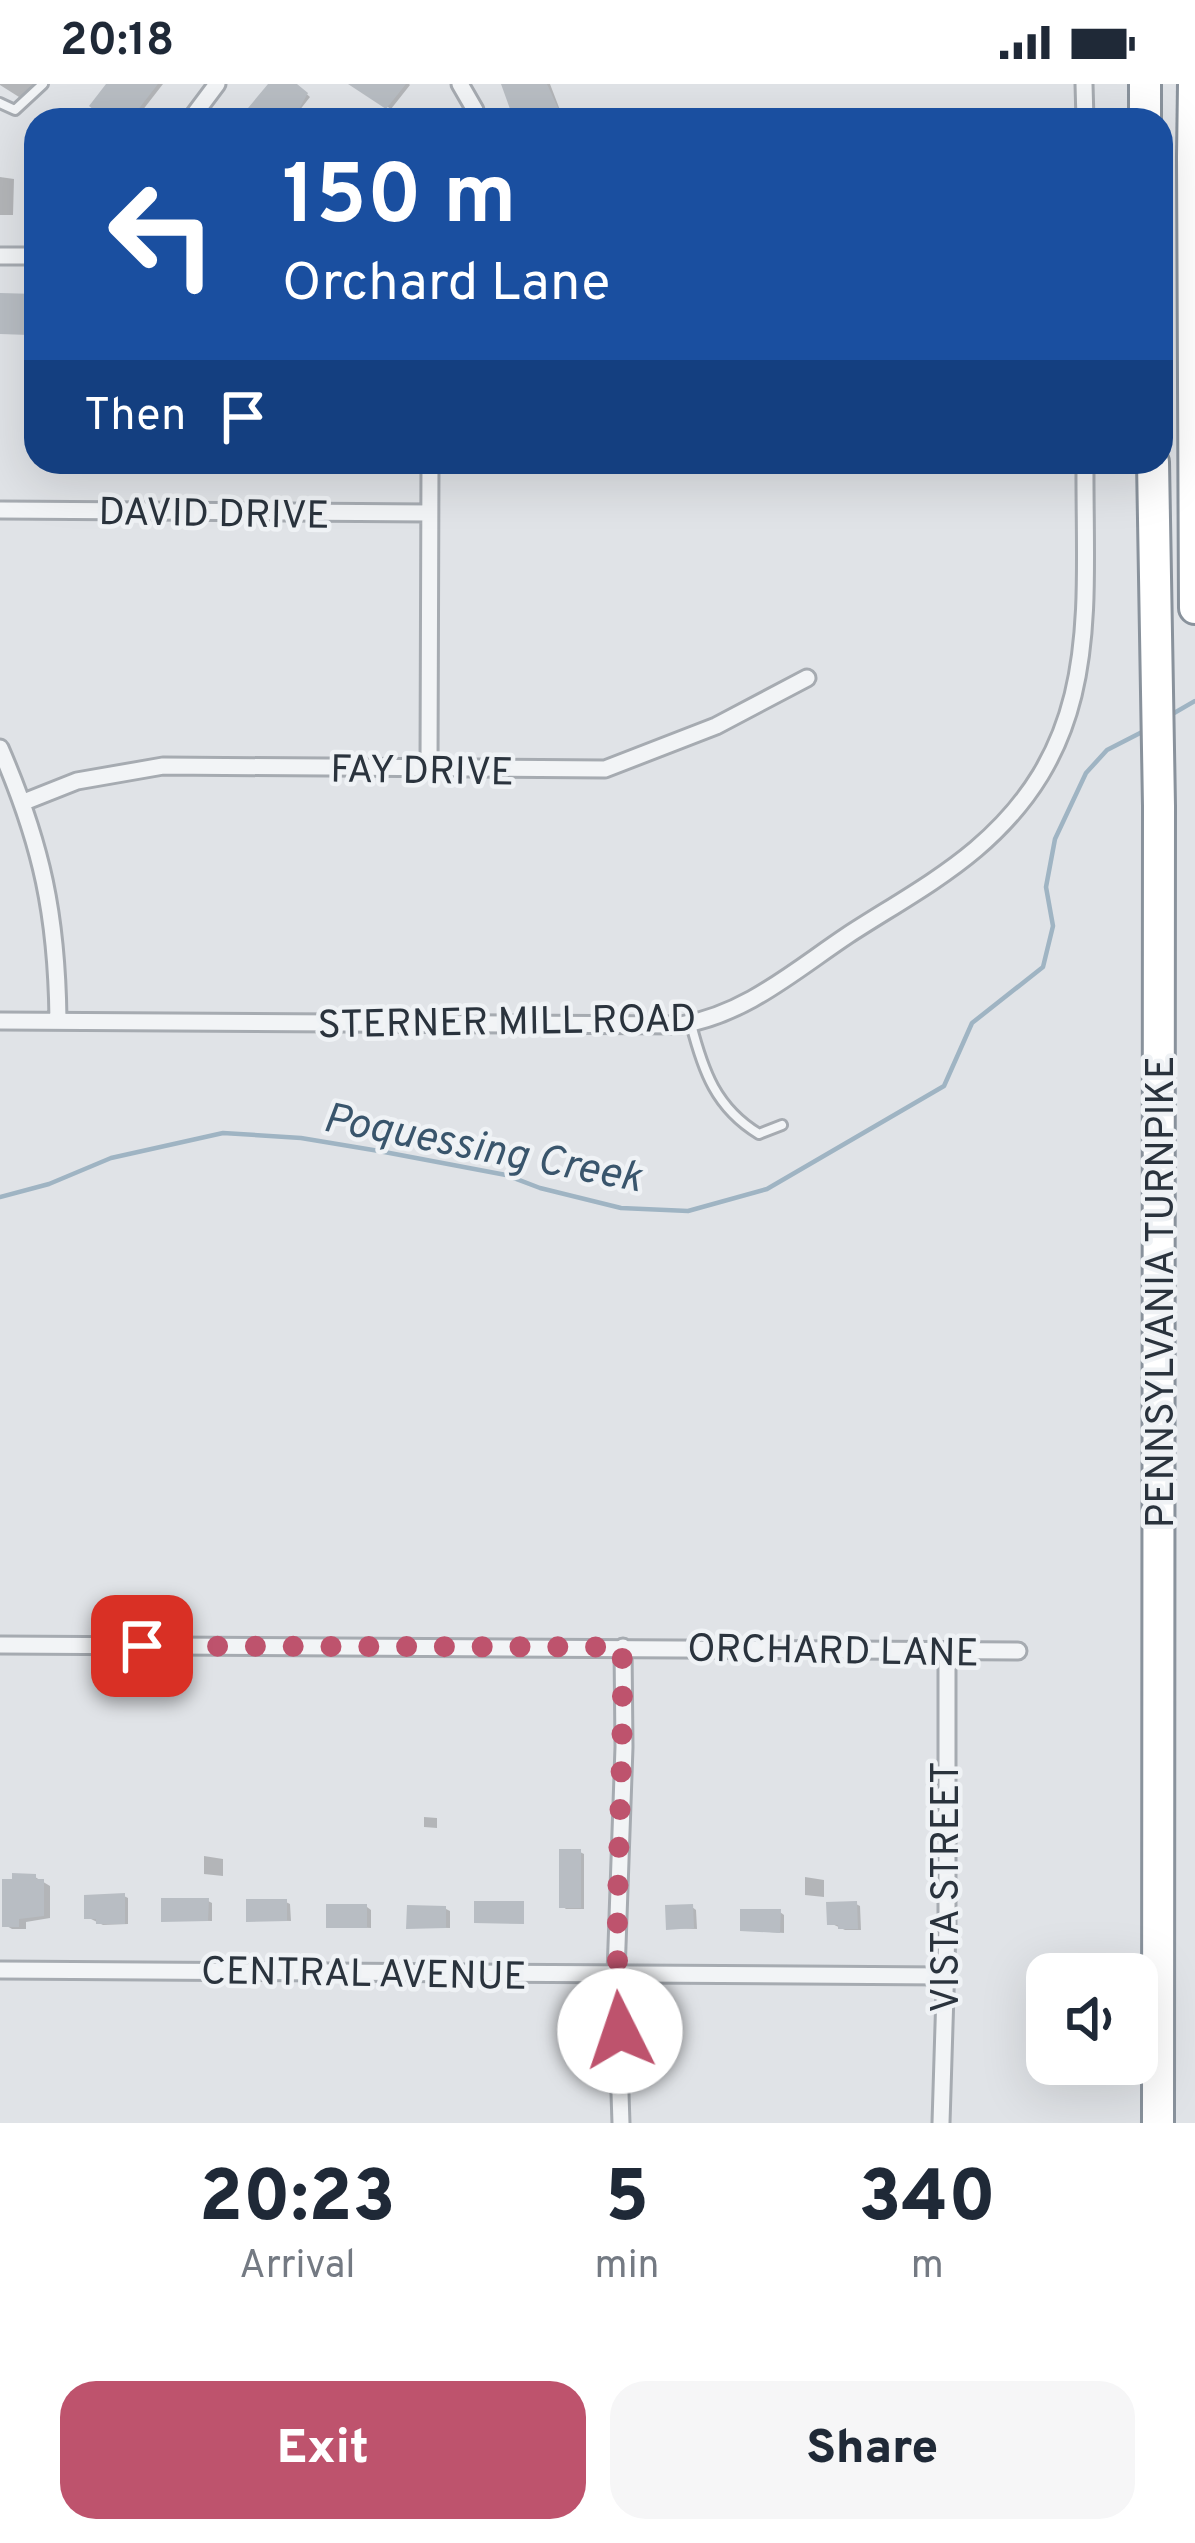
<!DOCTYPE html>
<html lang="en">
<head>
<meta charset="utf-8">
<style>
  :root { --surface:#fff; --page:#f6f6f7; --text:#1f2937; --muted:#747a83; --accent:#be536d }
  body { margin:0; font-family:Overpass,sans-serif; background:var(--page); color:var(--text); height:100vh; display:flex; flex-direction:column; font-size:45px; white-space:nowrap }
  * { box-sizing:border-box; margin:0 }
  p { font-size:39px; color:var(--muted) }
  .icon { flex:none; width:66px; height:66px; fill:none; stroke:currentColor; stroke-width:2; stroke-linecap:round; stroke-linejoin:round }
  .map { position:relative; height:2039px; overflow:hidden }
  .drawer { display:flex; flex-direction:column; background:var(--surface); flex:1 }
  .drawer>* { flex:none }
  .hud { position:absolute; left:24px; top:24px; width:1149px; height:366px; border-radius:36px; box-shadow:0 12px 48px #0002; background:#1a4fa0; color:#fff; overflow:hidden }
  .tools { position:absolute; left:1026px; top:1869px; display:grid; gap:24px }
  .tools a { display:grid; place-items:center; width:132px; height:132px; border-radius:24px; background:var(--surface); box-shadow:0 12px 48px #0002; font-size:60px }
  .pin { position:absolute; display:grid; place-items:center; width:102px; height:102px; color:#fff; margin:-51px; border-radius:24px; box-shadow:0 6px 18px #0006 }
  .me { position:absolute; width:132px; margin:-66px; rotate:356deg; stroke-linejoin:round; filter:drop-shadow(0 0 9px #0008) }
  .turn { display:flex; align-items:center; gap:42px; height:252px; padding:0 60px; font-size:54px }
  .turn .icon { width:156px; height:156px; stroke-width:2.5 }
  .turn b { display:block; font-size:84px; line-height:102px }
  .then { display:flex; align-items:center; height:114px; padding:0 60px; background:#0003; gap:24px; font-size:45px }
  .eta { display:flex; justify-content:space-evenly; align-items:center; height:204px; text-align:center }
  .eta b { font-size:72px; font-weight:800; line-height:84px }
  .button { display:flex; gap:24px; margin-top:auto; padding:24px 60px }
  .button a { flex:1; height:138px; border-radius:36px; background:var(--accent); color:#fff; font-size:48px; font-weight:800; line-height:138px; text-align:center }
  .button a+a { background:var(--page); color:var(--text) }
  .status { display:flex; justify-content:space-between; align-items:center; height:84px; padding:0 60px; background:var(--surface); direction:ltr }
  .status svg { height:33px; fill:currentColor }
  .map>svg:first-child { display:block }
  .shadow { fill:#0003 }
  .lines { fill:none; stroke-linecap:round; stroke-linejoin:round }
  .stream { stroke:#9fb4c3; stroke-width:4.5 }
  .building { fill:#b8bdc3 }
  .lane-casing { stroke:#a6abb1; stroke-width:14 }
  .street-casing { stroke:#a6abb1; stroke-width:21 }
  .highway-casing { stroke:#89929c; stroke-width:36 }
  .lane { stroke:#f2f4f6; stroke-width:8 }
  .street { stroke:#f2f4f6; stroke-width:15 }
  .highway { stroke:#fff; stroke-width:30 }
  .highway-bridge-casing { stroke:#89929c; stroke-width:36; stroke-linecap:butt }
  .highway-bridge { stroke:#fff; stroke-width:30 }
  .route { stroke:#be536d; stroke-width:21; stroke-dasharray:0 37.8 }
  .labels { text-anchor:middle; stroke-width:9; stroke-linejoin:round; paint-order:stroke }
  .street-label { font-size:39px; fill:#2a333d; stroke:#eff2f5 }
  .water-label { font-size:42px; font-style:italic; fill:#39556c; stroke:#eff2f5 }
</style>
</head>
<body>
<div class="status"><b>20:18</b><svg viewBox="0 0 49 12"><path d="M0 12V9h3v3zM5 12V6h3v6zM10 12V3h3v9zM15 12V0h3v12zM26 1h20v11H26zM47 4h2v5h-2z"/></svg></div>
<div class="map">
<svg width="1195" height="2039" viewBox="0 0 1195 2039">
  <rect width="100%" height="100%" fill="#e0e3e7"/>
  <path class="shadow" d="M40,0l-21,13 -19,-12v-1z
    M110,0h53l-28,36h-23z
    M271,0h24l15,13 -11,14 4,3 -6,6h-58z
    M353,0h56l1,1 -19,24z
    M504,0h46l10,26 -22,10h-21z
    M0,93l14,2 -1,36h-13z
    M424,1733l13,1v10l-13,-1z
    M580,1768l4,2v55h-18l-4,-3z
    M204,1772l19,3v17l-19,-2z
    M35,1793l15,9v32l-24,4v7h-14l-7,-4 10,-43z
    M805,1793l19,3v17l-19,-2z
    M124,1812l4,2v26l-25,1 -16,-8z
    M208,1817l4,2v18l-48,-1z
    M286,1818l4,2 1,17 -42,-1z
    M856,1820l4,2 1,24h-16l-15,-7z
    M367,1823l4,3v18l-42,-2z
    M692,1823l4,3 1,19 -28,-1z
    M446,1825l4,2v17l-41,-1z
    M780,1828l4,3v18l-41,-3z"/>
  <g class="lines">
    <path class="stream" d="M1169,632l26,-15
      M0,1113l49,-13 62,-26 112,-25 78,5 78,13 127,24 34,13 81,20 67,3 79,-22 177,-103 28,-63 71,-56 10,-41 -7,-39 9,-48 31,-66 21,-23 37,-19"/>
  </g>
  <path class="building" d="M106,0h52l-28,36h-23l-18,-14z
    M268,0h29l11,9 -15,27h-55z
    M348,0h58l-20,25z
    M501,0h46l11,24 -27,12h-17z
    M0,209l36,1v37l-7,-1v5l-29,-1z
    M559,1765h22v59h-22z
    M12,1789l24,1v5h8v37l-25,3v8h-17v-48h10z
    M125,1809v31h-29v-5h-12v-24z
    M161,1814h48l-1,23 -47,1z
    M246,1815h41v22l-41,1z
    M474,1817h50v23l-50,-1z
    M857,1817l1,28h-20v-4h-11l-1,-23z
    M326,1820h41v24h-41z
    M693,1820l1,24 -28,2 -1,-25z
    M407,1821l39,1v22l-40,1z
    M740,1825h41l-1,24 -40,-2z"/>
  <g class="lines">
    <defs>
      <path id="lane" d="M0,19l15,7 28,-26
        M691,940c12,47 25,84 68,110l23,-9"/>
      <path id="street" d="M460,0l15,26v10
        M1084,0l1,36
        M190,36l27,-36
        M0,172h36
        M0,426l429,3
        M0,664c42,97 57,168 58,273
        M429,684l1,-306
        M24,718l53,-21 86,-15 442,3 111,-43 91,-48
        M0,937l681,4c65,-11 113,-54 167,-90 43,-28 89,-53 128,-86 128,-109 108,-237 109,-387
        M0,1561l1018,6
        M0,1886l944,6
        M621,2039l-5,-149 8,-227 -1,-100
        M941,2039l6,-195v-278"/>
      <path id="highway" d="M1145,0v36
        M1193,73l2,451
        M1153,378l6,344 -1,1317"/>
    </defs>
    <use href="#lane" class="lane-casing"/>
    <use href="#street" class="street-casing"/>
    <use href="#highway" class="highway-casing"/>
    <use href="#lane" class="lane"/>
    <use href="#street" class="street"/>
    <use href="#highway" class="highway"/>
    <defs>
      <path id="highway-bridge" d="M1193,73l1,-73"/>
    </defs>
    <use href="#highway-bridge" class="highway-bridge-casing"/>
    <use href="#highway-bridge" class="highway-bridge"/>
  </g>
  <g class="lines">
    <path class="route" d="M142,1562l480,1c3,128 -10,257 -2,384"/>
  </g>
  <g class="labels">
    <g class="street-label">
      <text transform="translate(214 428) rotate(1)" y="14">DAVID DRIVE</text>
      <text transform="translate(422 685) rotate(1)" y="14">FAY DRIVE</text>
      <text transform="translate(507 936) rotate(-1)" y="14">STERNER MILL ROAD</text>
      <text transform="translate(1159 1208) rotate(-90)" y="14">PENNSYLVANIA TURNPIKE</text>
      <text transform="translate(833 1565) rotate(1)" y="14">ORCHARD LANE</text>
      <text transform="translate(944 1803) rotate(-90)" y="14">VISTA STREET</text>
      <text transform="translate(364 1888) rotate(1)" y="14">CENTRAL AVENUE</text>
    </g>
    <g class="water-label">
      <text transform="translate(483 1062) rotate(11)" y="15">Poquessing Creek</text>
    </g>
  </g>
</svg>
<div class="tools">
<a><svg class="icon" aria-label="sound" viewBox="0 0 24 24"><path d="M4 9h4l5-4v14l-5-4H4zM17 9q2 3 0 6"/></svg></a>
</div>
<div class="pin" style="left:142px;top:1562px;background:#d93025"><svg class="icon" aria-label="arrive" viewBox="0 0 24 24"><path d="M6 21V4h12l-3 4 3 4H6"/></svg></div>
<svg class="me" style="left:620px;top:1947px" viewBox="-20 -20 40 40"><circle r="19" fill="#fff"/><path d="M0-13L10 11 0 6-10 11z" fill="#be536d"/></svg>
<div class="hud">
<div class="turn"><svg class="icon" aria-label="left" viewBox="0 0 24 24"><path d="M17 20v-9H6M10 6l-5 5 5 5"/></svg><div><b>150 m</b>Orchard Lane</div></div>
<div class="then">Then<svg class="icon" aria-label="arrive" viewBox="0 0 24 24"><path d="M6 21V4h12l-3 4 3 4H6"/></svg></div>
</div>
</div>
<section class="drawer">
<div class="eta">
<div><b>20:23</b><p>Arrival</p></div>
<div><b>5</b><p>min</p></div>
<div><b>340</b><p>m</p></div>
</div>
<div class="button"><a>Exit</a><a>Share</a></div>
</section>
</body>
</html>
